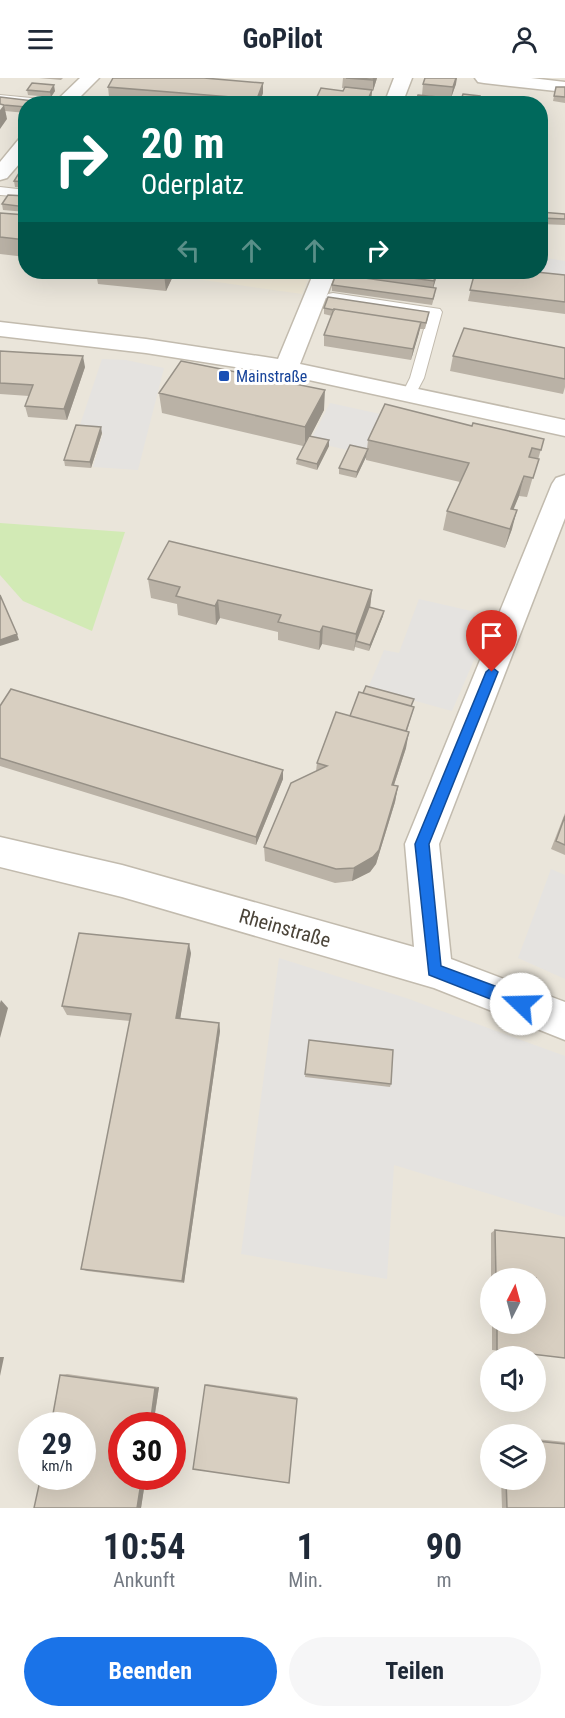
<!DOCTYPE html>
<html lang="de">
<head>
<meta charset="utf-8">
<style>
  :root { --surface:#fff; --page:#f6f6f7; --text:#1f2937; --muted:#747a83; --accent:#1a73e8 }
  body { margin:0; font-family:"Roboto Condensed",sans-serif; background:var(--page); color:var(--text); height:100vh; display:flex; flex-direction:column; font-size:22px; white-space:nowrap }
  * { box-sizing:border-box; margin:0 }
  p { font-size:20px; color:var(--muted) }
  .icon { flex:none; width:33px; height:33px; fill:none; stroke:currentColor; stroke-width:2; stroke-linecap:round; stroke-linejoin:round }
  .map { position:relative; height:1430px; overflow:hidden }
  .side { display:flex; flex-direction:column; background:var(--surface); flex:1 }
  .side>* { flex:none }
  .banner { position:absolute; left:18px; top:18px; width:530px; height:183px; border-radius:24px; box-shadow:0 6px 24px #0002; background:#00695c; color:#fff; overflow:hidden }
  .needle { width:39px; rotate:6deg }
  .tools { position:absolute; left:480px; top:1190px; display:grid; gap:12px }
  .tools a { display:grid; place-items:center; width:66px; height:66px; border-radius:50%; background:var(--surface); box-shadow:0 6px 24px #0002; font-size:30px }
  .speed { position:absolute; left:18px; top:1334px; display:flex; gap:12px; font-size:30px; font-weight:700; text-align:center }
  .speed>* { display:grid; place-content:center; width:78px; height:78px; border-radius:50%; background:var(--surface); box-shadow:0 6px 24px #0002; line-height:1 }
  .speed small { font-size:15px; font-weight:400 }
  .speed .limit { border:9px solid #d22; background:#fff; color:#111 }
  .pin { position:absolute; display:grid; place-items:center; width:51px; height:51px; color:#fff; margin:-62px -26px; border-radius:50% 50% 50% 0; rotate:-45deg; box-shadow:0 0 6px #0007 }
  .pin .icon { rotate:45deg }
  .me { position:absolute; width:66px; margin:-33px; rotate:291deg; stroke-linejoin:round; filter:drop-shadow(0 0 4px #0008) }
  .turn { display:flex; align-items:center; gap:21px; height:126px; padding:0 24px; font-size:27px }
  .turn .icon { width:78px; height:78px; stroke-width:2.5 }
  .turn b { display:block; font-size:42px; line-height:51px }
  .lanes { display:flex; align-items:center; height:57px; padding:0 24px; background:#0003; justify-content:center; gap:30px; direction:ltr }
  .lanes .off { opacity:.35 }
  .eta { display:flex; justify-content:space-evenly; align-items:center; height:102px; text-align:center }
  .eta b { font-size:36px; font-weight:700; line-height:42px }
  .button { display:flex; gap:12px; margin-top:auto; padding:12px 24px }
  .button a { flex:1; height:69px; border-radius:36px; background:var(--accent); color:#fff; font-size:24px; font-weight:700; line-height:69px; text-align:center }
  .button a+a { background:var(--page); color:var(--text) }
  header { display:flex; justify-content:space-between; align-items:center; height:78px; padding:0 24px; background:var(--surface); font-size:27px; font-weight:700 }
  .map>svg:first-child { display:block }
  .residential { fill:#eae5da; fill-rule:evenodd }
  .education { fill:#efe8d6 }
  .green { fill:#d2eab5 }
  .parking { fill:#e5e3e0 }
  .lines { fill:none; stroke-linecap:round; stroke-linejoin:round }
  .lane-casing { stroke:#c2bbae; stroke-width:2 }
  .street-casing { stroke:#c2bbae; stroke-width:3 }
  .lane { fill:#fff; fill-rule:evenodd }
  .street { fill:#fff; fill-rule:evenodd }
  .wall { fill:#bab2a6 }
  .shaded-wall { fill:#979187 }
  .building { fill:#d8cfc1; stroke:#979187; stroke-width:1.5 }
  .route { fill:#1a73e8; stroke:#114b97; stroke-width:1.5 }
  .transit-dot { fill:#1a4fb4; stroke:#fff; stroke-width:2 }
  .labels { text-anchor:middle; stroke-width:6; stroke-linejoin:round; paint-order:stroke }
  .far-transit-label { font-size:16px; fill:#164399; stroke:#fff; text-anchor:start }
  .street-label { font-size:20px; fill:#4b4439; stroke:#fff }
</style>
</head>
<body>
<header><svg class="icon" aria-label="menu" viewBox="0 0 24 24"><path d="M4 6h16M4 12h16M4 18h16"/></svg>GoPilot<svg class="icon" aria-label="person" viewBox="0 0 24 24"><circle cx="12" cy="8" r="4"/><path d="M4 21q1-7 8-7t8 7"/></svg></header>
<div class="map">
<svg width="565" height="1430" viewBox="0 0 565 1430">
  <rect width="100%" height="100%" fill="#f6f3ec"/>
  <path class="residential" d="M0,0h565v1430h-565zM26,26h514v168h-514zM490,1200h46v45h-46zM490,1278h46v45h-46zM32,1347h50v51h-50zM122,1347h50v51h-50zM490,1356h46v45h-46z"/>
  <path class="education" d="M200,194h111l-9,22 -106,-15z"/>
  <path class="green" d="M0,445l125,9 -33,99 -69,-30 -23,-26z"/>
  <path class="parking" d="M540,179l25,4v20l-36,-9h11z
    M102,281l24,1 38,8 -26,102 -45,-3 10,-34 -25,-2z
    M330,325l55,12 -18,40 -57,-14z
    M419,521l74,17 -41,95 -84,-23 16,-38 15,3z
    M551,791l14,6v104l-47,-21z
    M279,880l127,40 159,58v161l-171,-52 -7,114 -146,-25z"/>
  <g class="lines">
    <defs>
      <path id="lane" d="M0,17l62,6 5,3 -67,-3z
        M0,109l26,3v7l-26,-2z
        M333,215l107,16 2,3 -18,66 -10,19h-10l-2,-3 8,-16 18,-63 -100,-15 -2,-3 2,-3z"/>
      <path id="street" d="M80,0h19l-26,26h-20z
        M394,0h18l-10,26h-18z
        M475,0h56l34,4v10l-81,-9 -6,-1z
        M26,59v19l-19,22 -7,2v-18l19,-23z
        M314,194h22l-36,92 265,56v16l-279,-61 -140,-22 -146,-17v-14l146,17 132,20z
        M565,397v43l-126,326 12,115 114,43v38l-131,-52 -312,-91 -122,-30v-30l122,28 292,82 -9,-103 147,-360 4,-6z"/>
    </defs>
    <use href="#lane" class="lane-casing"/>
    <use href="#street" class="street-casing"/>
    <use href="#lane" class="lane"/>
    <use href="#street" class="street"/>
  </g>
  <path class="wall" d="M39,0h24l-2,2z
    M343,0h34l-4,13h-1l-1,10 -1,3h-54v-5l27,-8 1,-3h-2z
    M263,5v10l-4,11h-75l-75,-7 -1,-10z
    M423,6h33l-5,14 -29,-3z
    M556,9h9v16l-12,-2z
    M27,12l28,1 -4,6 -23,-2z
    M0,19l34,4 1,3h-9v9l-21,-2 2,8z
    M540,59l5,1 -3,15h-2z
    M26,96v14l-11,-1 -1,-6z
    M26,118v16l-23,-2 -1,-6z
    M540,134l25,2v11l-25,-1z
    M0,135l26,2v42l-26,-3z
    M78,194h97l-9,19 -68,-7 -2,-11z
    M350,194h88l-5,16 2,6 -3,11 -100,-14v-6l18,-9z
    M475,194l90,3v39l-97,-13z
    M324,230l104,10 -3,11h-5l-9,31 -87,-14v-11l8,-19 -8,-2z
    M565,270v39l-2,7 -113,-23 3,-15z
    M0,273l85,16 -18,53 -39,-3 -3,-11 4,-10 -29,-2z
    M159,315l165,17 -14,26 19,10 -12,24 -21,-6 1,-5 6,-13 -141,-33z
    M472,348l72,13 -17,58 -8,-1 -6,13 -1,20 -7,19 -62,-18 4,-19 13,-29 -94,-22v-3l-10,21 -17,-4v-6l28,-19 1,-9z
    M102,355l-11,35 -26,-2 -1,-6z
    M148,501l224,11 -2,17 13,9 -14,35 -14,-4 -1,4 -32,-7 -3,6 -41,-10v-8l-58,-14 -4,7 -38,-10 -1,-11 -26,-6z
    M0,628l283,73 -27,66 -256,-79z
    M412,628l2,1 -7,24 -1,17 -12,37 4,1 -3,16 -19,62 -6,8 -18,9 -17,2 -70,-22 -1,-14 52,-76 1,-8 33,-47z
    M565,735v42l-14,-6z
    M191,875l-11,66 39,4 1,8 -36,252 -97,-12 -6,-2 49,-248 -63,-6 -5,-9z
    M309,962l82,44 -1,3 -85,-10z
    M495,1152l70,8v120l-73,-8v-27h44v-45h-45v-45z
    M67,1296l92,13 -18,121 -81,-133z
    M207,1306l90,13v2l-92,-14z
    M536,1361l29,3v66h-63l-1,-29h35z"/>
  <path class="shaded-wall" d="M374,0h3l-4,13v-11z
    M456,0h1l-1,6 -5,14 2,-11z
    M263,5v10l-4,11h-2v-5z
    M54,7l1,6 -4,6 -1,-5z
    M372,12l-1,11 -1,3h-4z
    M4,27l3,14 -7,10v-19z
    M165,194h10l-9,19 -2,-17z
    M436,194h2l-6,20 2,-11z
    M421,244l-2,11 -8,27 2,-11z
    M83,278l2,11 -18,53 -3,-11z
    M325,312l-1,20 -19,37v-20z
    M101,349l1,6 -11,35 -1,-6z
    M329,362v6l-12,24v-6z
    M367,373l-1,6 -10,21 1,-6z
    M524,398l-5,20 -13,32 5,-19z
    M517,432l-5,19 -7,19 5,-19z
    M372,512l-2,18 -14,33 -2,10 2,-17z
    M218,522l2,18 -4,7 -1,-19z
    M384,533l-1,5 -14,35 1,-6z
    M323,548l-1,18 -3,6 1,-18z
    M17,556l2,6 -19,6v-6z
    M409,654l-3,16 -17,52 3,-15z
    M283,692v9l-27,66v-8z
    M398,708l-3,16 -19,62 -6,8 -18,9 2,-13z
    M189,866l2,9 -12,73 -3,-8z
    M1,922l7,8 -8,30v-35z
    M219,945l1,8 -36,252 -2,-2z
    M0,1279h4l-4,19z
    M159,1309l-6,38h-3l5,-37z
    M142,1398h4l-5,32h-4z"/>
  <path class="building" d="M113,0h91l59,5 -6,16 -149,-12z
    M346,0h28l-1,2z
    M425,0h31l-3,9 -30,-3z
    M32,5l22,2 -4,7 -23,-2z
    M345,9l27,3 -6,14h-10l-40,-5 5,-11 22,3z
    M556,9h9v10l-11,-1z
    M463,16l17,2 -2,8 -18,-1z
    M418,17l29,3 -2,6h-30z
    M0,19l34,4 -2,3h-6v3l-22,-2 -4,-1z
    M540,59l5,1 -2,9h-3z
    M19,95l7,1v8l-12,-1z
    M8,117l18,1v11l-24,-3z
    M540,134l25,2v5l-25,-1z
    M0,135l26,2v25l-26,-3z
    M144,194h21l-1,2z
    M367,194h69l-2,9z
    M475,194h61l29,3v27l-95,-12z
    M336,196l100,14 -3,11 -101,-14z
    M328,219l101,15 -3,11 -92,-14v1l-10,-2z
    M334,231l87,13 -8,27 -89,-14z
    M464,250l101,20v31l-112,-23z
    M0,273l83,5 -19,53 -39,-3 8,-21 -33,-2z
    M181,283l144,29 -20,37 -146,-34z
    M385,326l87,22 1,-3 71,16 -3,11 -9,-2 -3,9 10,2 -6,19 -9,-2 -13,33 6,1 -7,19 -63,-18 22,-48 -101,-23z
    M76,347l25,2 -11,35 -26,-2z
    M309,358l20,4 -12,24 -20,-5z
    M350,367l18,4 -11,23 -18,-4z
    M169,463l203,49 -16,44 -33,-8 -3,6 -42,-10 3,-7 -63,-15 -3,6 -39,-10 4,-9 -32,-8z
    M0,517l17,39 -17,6z
    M369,529l15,4 -14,34 -14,-4z
    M366,608l48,13 -3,7 -48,-13z
    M11,611l272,81 -27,67 -256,-79v-52z
    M359,614l55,15 -8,24 -56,-15z
    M336,634l73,20 -17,53 6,1 -19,64 -6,7 -19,11 -18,1 -72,-22 27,-64 36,-17 -10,-3z
    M565,738v29l-9,-4z
    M79,855l110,11 -13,74 43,5 -37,258 -101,-12 50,-255 -69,-8z
    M309,962l84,10 -2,34 -86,-10z
    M495,1152l70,8v120l-68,-8v-27h39v-45h-40z
    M60,1297l95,13 -5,37h-28v51h20l-5,32h-103l7,-32h41v-51h-31z
    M205,1307l92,14 -8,84 -96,-14z
    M536,1363l29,3v64h-58l-1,-29h30z"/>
  <path class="route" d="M492,589l6,5 -69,172 12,122 86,32 2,6 -2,5 -6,2 -92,-36 -14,-131 71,-172z"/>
  <rect class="transit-dot" x="218" y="292" width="12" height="12" rx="3"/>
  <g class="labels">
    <g class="far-transit-label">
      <text x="236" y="304">Mainstraße</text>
    </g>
    <g class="street-label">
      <text transform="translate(285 850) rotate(16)" y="7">Rheinstraße</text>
    </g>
  </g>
</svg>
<div class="tools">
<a><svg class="needle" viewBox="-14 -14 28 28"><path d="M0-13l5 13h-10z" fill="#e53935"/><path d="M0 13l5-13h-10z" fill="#747a83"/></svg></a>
<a><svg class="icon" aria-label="sound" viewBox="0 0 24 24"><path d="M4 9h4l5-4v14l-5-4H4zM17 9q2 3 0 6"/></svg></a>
<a><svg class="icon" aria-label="layers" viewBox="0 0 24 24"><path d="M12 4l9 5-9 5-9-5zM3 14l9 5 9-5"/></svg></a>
</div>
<div class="speed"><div>29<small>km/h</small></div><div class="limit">30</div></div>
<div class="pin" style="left:492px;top:594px;background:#d93025"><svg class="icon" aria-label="arrive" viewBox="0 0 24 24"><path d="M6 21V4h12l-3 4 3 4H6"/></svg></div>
<svg class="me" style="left:521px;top:926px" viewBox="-20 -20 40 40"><circle r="19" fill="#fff"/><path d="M0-13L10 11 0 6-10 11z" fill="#1a73e8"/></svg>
<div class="banner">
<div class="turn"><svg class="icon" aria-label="right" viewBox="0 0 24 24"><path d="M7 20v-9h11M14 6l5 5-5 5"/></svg><div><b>20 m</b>Oderplatz</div></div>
<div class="lanes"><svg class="icon off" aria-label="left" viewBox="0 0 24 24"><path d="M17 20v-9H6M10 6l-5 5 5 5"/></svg><svg class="icon off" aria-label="ahead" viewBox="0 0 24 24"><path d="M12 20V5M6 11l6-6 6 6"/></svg><svg class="icon off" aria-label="ahead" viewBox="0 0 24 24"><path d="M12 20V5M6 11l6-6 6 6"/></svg><svg class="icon" aria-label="right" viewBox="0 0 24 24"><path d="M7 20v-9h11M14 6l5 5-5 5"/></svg></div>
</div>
</div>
<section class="side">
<div class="eta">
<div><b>10:54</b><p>Ankunft</p></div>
<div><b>1</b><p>Min.</p></div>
<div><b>90</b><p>m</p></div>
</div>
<div class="button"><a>Beenden</a><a>Teilen</a></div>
</section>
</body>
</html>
